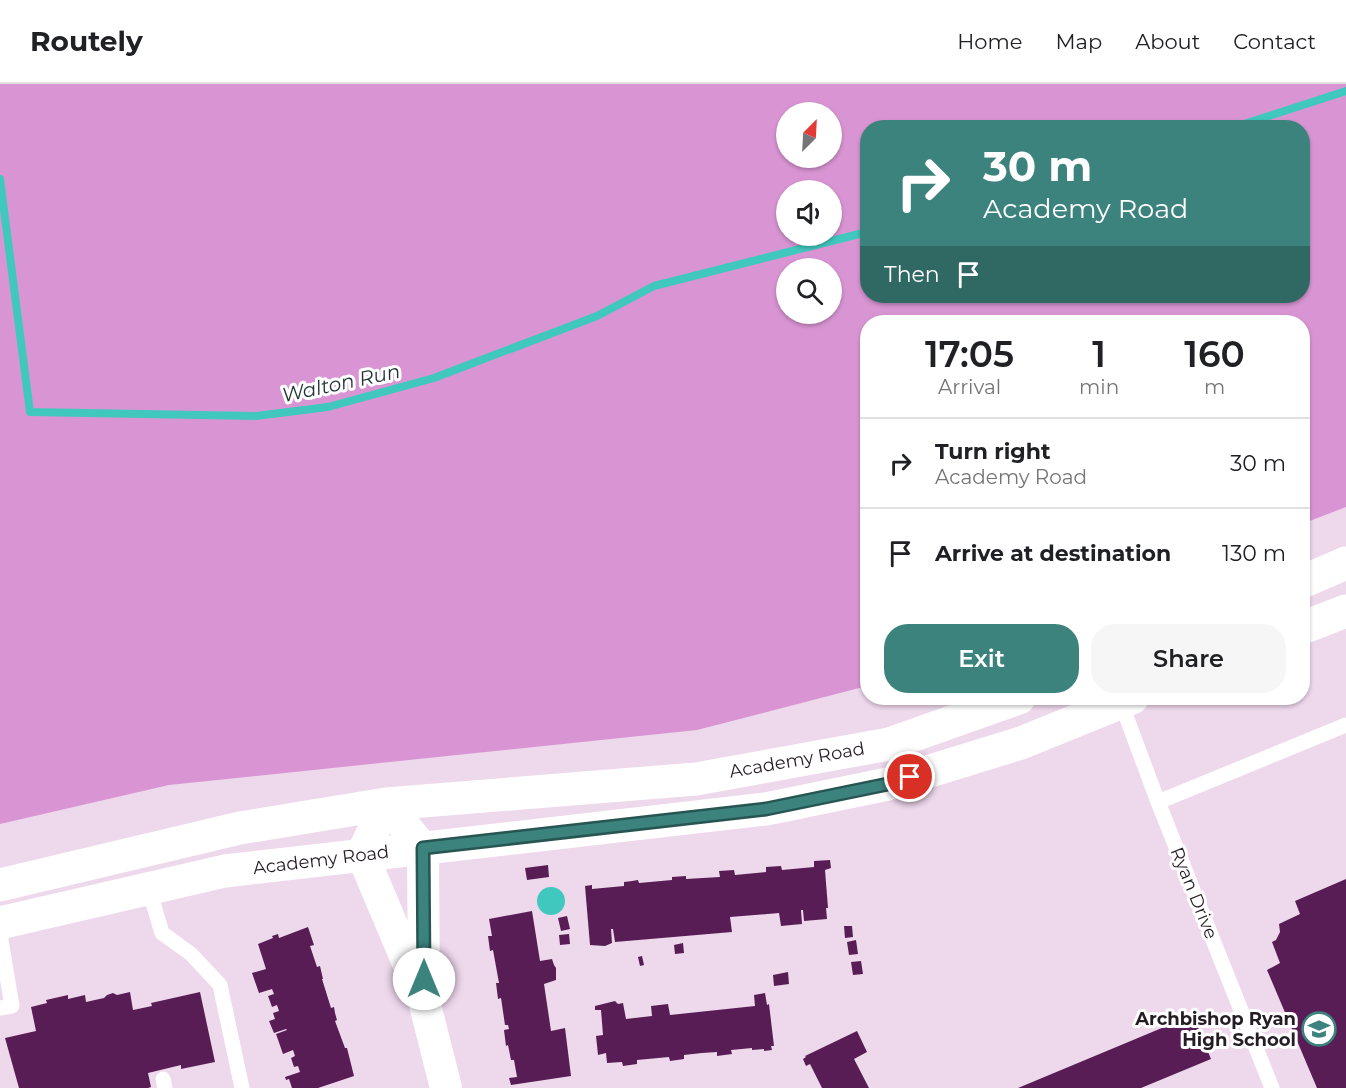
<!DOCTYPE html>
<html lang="en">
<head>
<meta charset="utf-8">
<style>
  :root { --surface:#fff; --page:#f6f6f6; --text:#202124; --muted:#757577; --line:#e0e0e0; --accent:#3c837e }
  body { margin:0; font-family:Montserrat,sans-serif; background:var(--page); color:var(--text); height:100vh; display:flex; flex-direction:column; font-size:22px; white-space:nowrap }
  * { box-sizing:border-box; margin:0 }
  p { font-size:20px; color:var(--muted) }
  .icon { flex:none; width:33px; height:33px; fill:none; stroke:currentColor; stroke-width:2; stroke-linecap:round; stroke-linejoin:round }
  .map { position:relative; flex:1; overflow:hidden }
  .panel { position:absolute; left:860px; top:231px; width:450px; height:390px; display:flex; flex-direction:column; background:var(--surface); border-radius:24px; box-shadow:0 2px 4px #0004 }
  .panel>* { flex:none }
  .hud { position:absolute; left:860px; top:36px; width:450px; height:183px; border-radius:24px; box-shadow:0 2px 4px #0004; background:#3c837e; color:#fff; overflow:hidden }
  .needle { width:39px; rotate:24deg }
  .controls { position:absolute; left:776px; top:18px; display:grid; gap:12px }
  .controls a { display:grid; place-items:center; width:66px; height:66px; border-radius:50%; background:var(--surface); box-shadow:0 2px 4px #0004; font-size:30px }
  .pin { position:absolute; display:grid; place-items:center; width:51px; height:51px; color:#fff; margin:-26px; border:3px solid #fff; border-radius:50%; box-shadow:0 2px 6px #0007 }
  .me { position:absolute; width:66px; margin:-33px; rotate:0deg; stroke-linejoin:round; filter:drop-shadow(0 0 4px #0008) }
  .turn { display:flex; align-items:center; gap:21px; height:126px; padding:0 24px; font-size:27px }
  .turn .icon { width:78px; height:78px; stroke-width:2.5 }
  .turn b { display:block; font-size:42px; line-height:51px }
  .then { display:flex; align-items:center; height:57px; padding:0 24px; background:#0003; gap:12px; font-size:22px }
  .eta { display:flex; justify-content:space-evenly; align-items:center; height:102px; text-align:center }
  .eta b { font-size:36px; font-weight:600; line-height:42px }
  .primary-button { display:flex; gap:12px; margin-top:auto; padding:12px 24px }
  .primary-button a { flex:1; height:69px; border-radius:24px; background:var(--accent); color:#fff; font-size:24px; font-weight:600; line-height:69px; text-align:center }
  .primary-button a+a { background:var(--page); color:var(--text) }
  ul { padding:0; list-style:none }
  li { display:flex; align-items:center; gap:18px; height:90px; padding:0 24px; border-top:2px solid var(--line) }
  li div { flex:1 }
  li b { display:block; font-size:22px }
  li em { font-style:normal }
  header { display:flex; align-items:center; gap:36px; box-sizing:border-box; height:84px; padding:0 30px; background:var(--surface); border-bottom:2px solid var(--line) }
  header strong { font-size:28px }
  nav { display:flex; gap:33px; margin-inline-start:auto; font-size:21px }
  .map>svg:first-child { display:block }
  .forest { fill:#d995d3; fill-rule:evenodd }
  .water { fill:#41c8be }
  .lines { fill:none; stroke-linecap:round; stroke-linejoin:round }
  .stream { stroke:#41c8be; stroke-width:8 }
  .building { fill:#581d55 }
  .service { stroke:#fff; stroke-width:15 }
  .minor { stroke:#fff; stroke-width:32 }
  .secondary { stroke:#fff; stroke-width:33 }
  .route-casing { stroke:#275552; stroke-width:15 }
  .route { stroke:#3c837e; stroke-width:10 }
  .labels { text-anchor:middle; stroke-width:6; stroke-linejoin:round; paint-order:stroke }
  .street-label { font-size:18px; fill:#251d24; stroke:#fff }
  .poi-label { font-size:18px; font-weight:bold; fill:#251d24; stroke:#fff; text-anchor:end }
  .water-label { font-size:20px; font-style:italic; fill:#1e3533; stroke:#fff }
</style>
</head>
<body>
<header>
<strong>Routely</strong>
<nav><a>Home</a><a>Map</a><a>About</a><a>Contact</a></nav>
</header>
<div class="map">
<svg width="1346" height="1004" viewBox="0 0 1346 1004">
  <rect width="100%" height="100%" fill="#eed8ec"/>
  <path class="forest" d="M0,0h1346v423l-44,17v-202h-435v364l-170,44 -528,55 -169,39zM786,28h45v46h-45zM867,44h435v168h-435zM786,106h45v46h-45zM786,184h45v46h-45z"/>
  <path class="water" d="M537 817a14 14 0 1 1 28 0a14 14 0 1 1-28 0Z"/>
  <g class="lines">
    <path class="stream" d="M1232,44l114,-37
      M0,95l30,233 226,4 72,-9 106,-29 163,-62 57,-30 213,-54"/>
  </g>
  <path class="building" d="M830,776l1,8 -6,2 3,38h-2l1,11 -23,2 -1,-11h-2l1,14 -21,2 -2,-13 -49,4 2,15 -117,10 -2,-13h-2l1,14 -7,3 -15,-1 -5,-59 7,-1v4l32,-3v-4l8,-1 6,-1 1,3 33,-3v-3l14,-1v3l34,-2 -1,-6 15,-1 1,5 31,-3v-5l15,-1 1,4 32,-3v-6z
    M548,781l1,12 -22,3 -2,-12z
    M1346,795v209h-29l-50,-118 13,-7 -8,-21 4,-2 4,-8 -1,-8 21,-10 -5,-13z
    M532,827l8,50 12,-2 2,6 2,3v12l-12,4 7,47 14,-3 6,48 -60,9 -2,-7 8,-1 -3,-17h-3l-3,-15 -2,1 -2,-16 5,-1 -1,-4h-3l-4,-27 -3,1 -2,-16h3l-6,-33 -3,1 -2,-15h4l-3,-17z
    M567,832l3,13 -9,2 -3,-13z
    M844,842h8l1,11 -8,1z
    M308,843l6,18 -4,1 7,21 3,-1 3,13h-1l9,29 3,-1 1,6 2,7 -2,1 10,27h2l7,28 -36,12h-26l-3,-9 -3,1 -1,-3 15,-5 -2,-6 -4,1 -3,-9 4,-2 -2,-6 -10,4 -7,-20 11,-4 -1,-1 -12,4 -5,-12 6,-2 -2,-6 6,-2 -2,-6 -5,2 -4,-11 6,-2 -2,-5 -13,4 -7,-20 14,-4 -8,-25 15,-6 -1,-2 6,-2 1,4z
    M569,850l1,10 -10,1 -1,-10z
    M856,856l2,14 -9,1 -2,-13z
    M683,859l1,10 -9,1 -1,-9z
    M642,872l2,9 -4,1 -2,-9z
    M861,877l2,13 -10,1 -2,-13z
    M788,888l1,12 -15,2 -1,-11z
    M130,908l3,18 19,-4 -1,-3 49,-11 15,70 -34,7v-4l-33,8 3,14 -3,1h-129l-14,-50 31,-7 -5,-24 16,-4 -1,-3 22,-5v4l17,-4 1,7 18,-4 3,-3 6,-2 4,2z
    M765,909l2,12 2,-1 5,42h-3l1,4 -8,1v-2l-12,1v-2l-21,2 1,4 -15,2v-4l-15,1 -18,2v4l-14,2 -1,-4 -32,3v4l-14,2 -1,-4 -15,1 -1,-10 -8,2 -2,-19 7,-1 -2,-25h-6v-4l20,-5 3,3 5,-1 3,16 26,-3 -1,-10 17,-2 2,11 85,-9 -1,-11z
    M1193,931l18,44 -70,29h-123z
    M857,947l10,21 -13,7 15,29h-47l-12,-24 -4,2 -3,-7 3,-2 -1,-1z"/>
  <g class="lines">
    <path class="service" d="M1120,616l38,102 114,286
      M1158,718l188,-77
      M149,805l13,44 29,21 29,31 22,103
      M0,850l12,72 -12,2
      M163,995l2,9"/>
    <path class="minor" d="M424,917l-1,-153 -37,-44 -24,50 62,147 22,87"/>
    <path class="secondary" d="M1302,498l44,-19
      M1302,544l44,-17
      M0,801l240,-57 146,-24 310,-25 193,-35 130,-46
      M0,839l225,-52 541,-62 122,-25 133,-41 111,-45"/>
  </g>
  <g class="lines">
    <defs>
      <path id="route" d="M424,895l-1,-131 343,-39 122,-25 22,-7"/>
    </defs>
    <use href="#route" class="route-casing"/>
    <use href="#route" class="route"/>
  </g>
  <defs>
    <symbol id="school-ring" viewBox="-11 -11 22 22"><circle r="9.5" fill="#fff" stroke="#3c837e" stroke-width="1.5"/><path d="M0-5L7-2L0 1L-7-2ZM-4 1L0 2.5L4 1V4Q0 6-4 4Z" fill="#3c837e"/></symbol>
  </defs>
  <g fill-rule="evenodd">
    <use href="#school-ring" x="1300" y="926" width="38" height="38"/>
  </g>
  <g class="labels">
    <g class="street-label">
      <text transform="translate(797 676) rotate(-10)" y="6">Academy Road</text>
      <text transform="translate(321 776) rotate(-7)" y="6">Academy Road</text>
      <text transform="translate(1194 809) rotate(68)" y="6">Ryan Drive</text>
    </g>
    <g class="poi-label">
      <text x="1296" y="941">Archbishop Ryan<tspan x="1296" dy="21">High School</tspan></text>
    </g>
    <g class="water-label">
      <text transform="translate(341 299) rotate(-12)" y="7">Walton Run</text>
    </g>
  </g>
</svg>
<div class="controls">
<a><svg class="needle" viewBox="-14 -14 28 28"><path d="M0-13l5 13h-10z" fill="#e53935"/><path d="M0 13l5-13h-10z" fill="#757577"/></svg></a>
<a><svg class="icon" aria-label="sound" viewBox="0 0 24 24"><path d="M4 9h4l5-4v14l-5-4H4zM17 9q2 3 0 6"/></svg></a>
<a><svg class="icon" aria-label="search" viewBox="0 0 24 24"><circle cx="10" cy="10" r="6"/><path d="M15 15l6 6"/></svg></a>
</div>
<div class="pin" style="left:910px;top:693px;background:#d93025"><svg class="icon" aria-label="arrive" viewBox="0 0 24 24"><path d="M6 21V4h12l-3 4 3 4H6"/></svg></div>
<svg class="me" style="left:424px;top:895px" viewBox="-20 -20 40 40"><circle r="19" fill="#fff"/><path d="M0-13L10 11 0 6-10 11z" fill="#3c837e"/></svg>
<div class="hud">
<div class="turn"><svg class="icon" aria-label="right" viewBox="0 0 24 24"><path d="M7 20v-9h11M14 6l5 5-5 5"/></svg><div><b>30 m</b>Academy Road</div></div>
<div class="then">Then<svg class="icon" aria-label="arrive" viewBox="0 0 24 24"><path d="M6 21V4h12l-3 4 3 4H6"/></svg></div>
</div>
<section class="panel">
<div class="eta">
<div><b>17:05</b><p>Arrival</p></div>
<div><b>1</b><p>min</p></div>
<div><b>160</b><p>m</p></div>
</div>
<ul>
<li><svg class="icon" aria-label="right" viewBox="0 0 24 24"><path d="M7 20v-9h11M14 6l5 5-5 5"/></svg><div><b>Turn right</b><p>Academy Road</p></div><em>30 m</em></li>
<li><svg class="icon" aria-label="arrive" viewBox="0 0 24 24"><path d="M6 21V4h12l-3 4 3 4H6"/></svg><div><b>Arrive at destination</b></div><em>130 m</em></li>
</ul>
<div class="primary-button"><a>Exit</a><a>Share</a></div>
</section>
</div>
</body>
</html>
